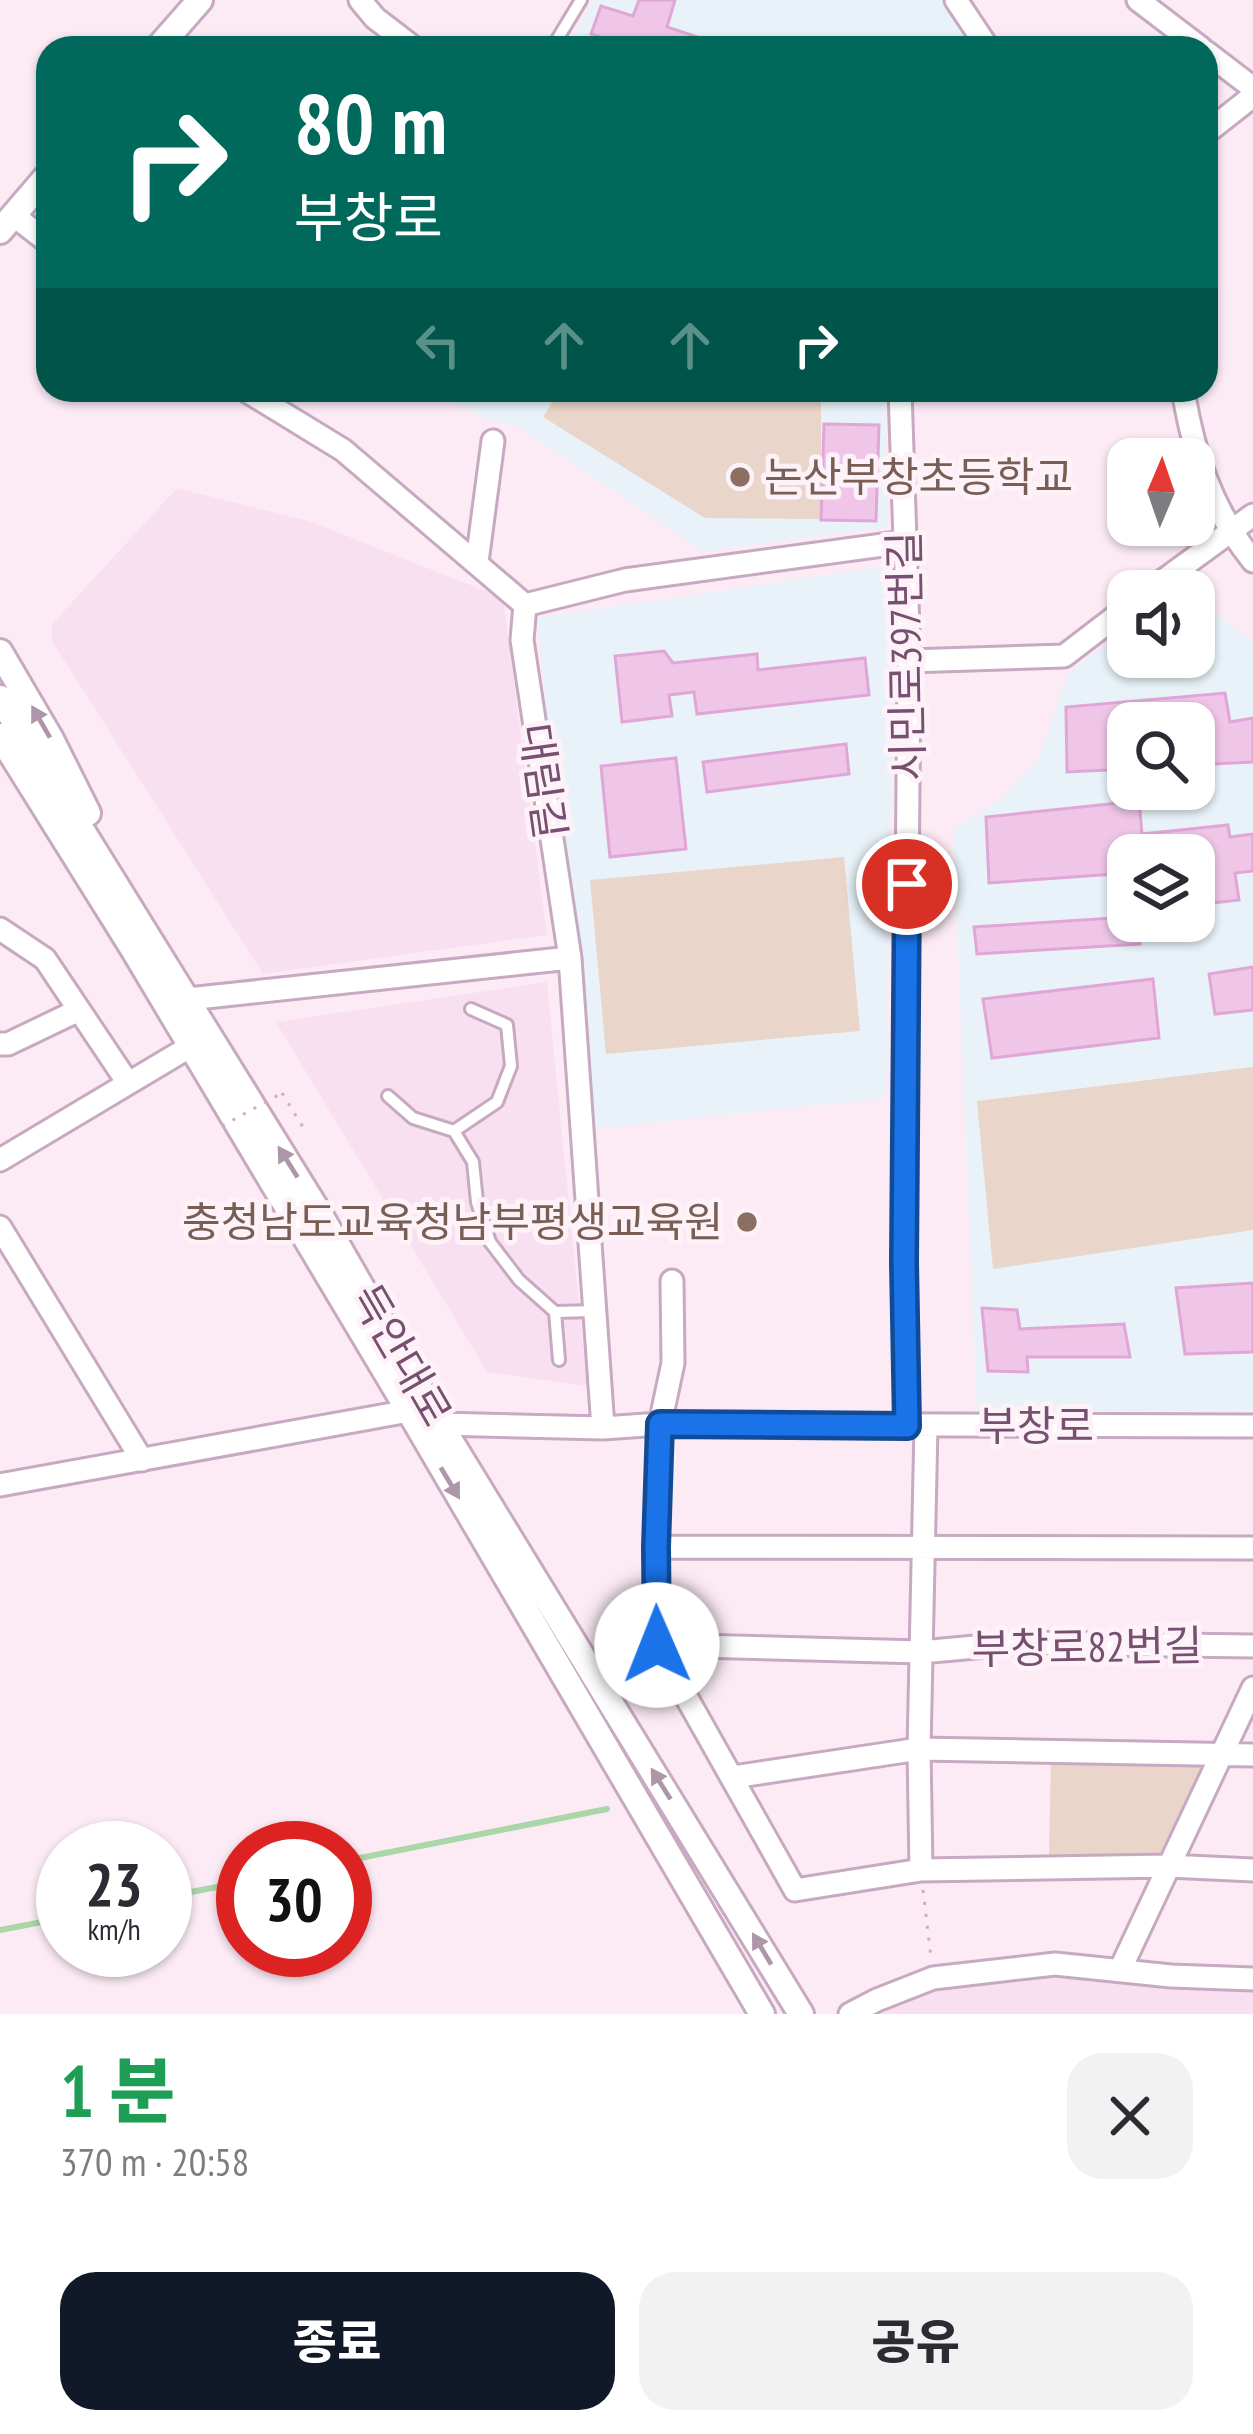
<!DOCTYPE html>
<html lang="ko">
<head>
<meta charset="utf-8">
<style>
  :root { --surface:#fff; --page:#f2f2f3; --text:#2b2b33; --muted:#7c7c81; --accent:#111827 }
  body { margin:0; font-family:"PT Sans Narrow","Noto Sans KR",sans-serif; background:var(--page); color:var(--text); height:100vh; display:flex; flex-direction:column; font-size:45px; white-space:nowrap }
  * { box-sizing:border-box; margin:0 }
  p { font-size:39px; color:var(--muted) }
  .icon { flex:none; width:66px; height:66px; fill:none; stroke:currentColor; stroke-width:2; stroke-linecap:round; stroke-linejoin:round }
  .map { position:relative; height:2014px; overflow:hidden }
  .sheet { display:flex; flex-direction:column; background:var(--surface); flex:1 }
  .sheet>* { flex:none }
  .top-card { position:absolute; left:36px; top:36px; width:1182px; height:366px; border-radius:36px; box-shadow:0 3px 9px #0004; background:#00695c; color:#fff; overflow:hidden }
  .needle { width:78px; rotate:2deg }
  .buttons { position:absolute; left:1107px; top:438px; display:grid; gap:24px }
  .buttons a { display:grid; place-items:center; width:108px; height:108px; border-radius:24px; background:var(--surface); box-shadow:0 3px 9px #0004; font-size:60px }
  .speed { position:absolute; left:36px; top:1821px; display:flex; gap:24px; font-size:60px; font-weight:700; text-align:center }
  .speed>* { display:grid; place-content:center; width:156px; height:156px; border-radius:50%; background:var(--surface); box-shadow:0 3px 9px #0004; line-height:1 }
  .speed small { font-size:30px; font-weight:400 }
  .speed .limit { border:18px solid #d22; background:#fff; color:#111 }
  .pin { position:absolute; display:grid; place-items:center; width:102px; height:102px; color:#fff; margin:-51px; border:6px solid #fff; border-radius:50%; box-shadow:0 3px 12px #0007 }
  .me { position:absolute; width:132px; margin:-66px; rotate:359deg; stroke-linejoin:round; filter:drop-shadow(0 0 9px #0008) }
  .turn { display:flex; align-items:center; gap:42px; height:252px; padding:0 60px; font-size:54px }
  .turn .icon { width:156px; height:156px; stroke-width:2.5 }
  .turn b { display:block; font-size:84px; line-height:102px }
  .lanes { display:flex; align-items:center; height:114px; padding:0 60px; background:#0003; justify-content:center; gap:60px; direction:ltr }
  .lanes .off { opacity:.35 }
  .round { display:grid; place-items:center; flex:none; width:126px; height:126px; border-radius:36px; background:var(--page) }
  .head { display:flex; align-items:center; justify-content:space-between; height:204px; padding:0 60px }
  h1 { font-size:72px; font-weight:800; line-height:90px; color:#1e9e55 }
  .cta { display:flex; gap:24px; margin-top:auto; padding:24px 60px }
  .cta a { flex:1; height:138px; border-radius:36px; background:var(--accent); color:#fff; font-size:48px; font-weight:800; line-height:138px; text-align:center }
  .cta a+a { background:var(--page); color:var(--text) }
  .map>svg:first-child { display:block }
  .residential { fill:#f8e0f0 }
  .education { fill:#e8f2f8; fill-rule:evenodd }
  .green { fill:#e9d5ca }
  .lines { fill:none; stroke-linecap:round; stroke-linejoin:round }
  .stream { stroke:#abd6a7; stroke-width:6 }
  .building { fill:#efc5e8; stroke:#e1a6d8; stroke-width:3 }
  .service-casing { stroke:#c7a9c1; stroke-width:16 }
  .minor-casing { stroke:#c7a9c1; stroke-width:27 }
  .tertiary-casing { stroke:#c7a9c1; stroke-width:30 }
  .path { stroke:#d5a7ce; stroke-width:3; stroke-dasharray:3 9; stroke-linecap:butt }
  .service { stroke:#fff; stroke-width:10 }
  .minor { stroke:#fff; stroke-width:21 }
  .tertiary { stroke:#fff; stroke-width:24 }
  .path-bridge { stroke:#d5a7ce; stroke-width:3; stroke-dasharray:3 9; stroke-linecap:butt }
  .oneway { fill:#ad95aa }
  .route-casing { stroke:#114b97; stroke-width:30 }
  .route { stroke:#1a73e8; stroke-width:21 }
  .education-dot { fill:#8d6e63; stroke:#fef2f9; stroke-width:4.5 }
  .labels { text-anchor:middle; stroke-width:10; stroke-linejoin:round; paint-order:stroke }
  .education-label { font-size:42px; fill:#785e54; stroke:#fef2f9; text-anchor:start }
  .street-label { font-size:42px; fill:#764f71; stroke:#fef2f9 }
</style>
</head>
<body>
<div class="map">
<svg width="1253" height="2014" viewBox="0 0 1253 2014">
  <rect width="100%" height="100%" fill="#fcebf5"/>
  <path class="residential" d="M177,488l132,33 194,77 44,337 -284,39 -211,-333v-17z
    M547,982l40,404 -100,-14 -211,-350z
    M1050,1975l115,12 88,3v24h-380l-2,-3 72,-23z"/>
  <path class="education" d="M593,0h356l5,16 18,32h-403z
    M433,390h451l4,137 -185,24 -183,-123 -38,-10z
    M895,565l-9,533 -295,31 -54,-511z
    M1194,597l59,45v773l-276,-2 -24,-583 49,-32 37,-40 28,-83 57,-46 4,-1v29h66zM1128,723h66v66h-66zM1128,855h66v66h-66z"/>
  <path class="green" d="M560,390h261v129l-116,-1 -162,-101z
    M844,857l16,174 -254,23 -16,-174z
    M1253,1067v163l-260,39 -16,-168z
    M1051,1756l157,4 -43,97 -116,-2z"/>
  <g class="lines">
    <path class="stream" d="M345,1861l262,-52
      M165,1897l78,-15
      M0,1930l63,-12"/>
  </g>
  <path class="building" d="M639,0h36l-8,27 55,18v3h-87l-44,-14 10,-28 32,10z
    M824,424l55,1 -3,96 -55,-1z
    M664,651l9,12 84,-9 1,16 107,-12 4,37 -172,19 -3,-22 -25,3 3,21 -50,6 -7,-66z
    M1119,657h70v12l-68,3z
    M1225,693l5,29 23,-4v44l-59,3v-42h-66v46l-61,3 -1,-65z
    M846,744l3,30 -142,18 -4,-30z
    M676,758l10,91 -76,8 -9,-91z
    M1139,801l3,33 86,-9 2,12 23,-3v37l-18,2 4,27 -45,5v-50h-66v18l-139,10 -3,-66z
    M1128,917v4h11l1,23 -163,10 -3,-27z
    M1253,967v43l-38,4 -6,-40z
    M1153,979l6,59 -167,20 -9,-59z
    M1253,1283v69l-68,2 -9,-66z
    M982,1308l35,2 3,19 104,-5 6,33h-103l1,15 -40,-1z"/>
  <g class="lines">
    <defs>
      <path id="service" d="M552,48l29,-48
        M471,1009l36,16 4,41 -14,36 -43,29 19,31 4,40 13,40 29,38 36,32 40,-1
        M388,1096l25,22 41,13
        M555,1312l4,48"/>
      <path id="minor" d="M360,0l15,18 39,30
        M956,0l32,48
        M1138,0l63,48
        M1206,52l47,36
        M1206,133l47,-37
        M13,215l35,27
        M245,390l98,60 182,155
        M900,390l9,271 -5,601 3,163
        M1183,390c11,65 28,119 70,171
        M477,562l16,-121
        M1149,591l104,-76
        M909,661l155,-5 64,-49
        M0,929l45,30 83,124
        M188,999l382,-41
        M0,1044h8l71,-34
        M0,1160l191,-114
        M0,1227l142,233
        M672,1281l1,82 -13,61 -4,123 1,98 138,245 126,-20 247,-4 85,4
        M603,1428l-33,-470 -48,-318 3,-35 100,-25 280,-38
        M0,1485l409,-74 31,13 163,4 57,-4 593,2
        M656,1547l597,1
        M657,1645l264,7 98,-9 234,3
        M733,1777l186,-28 334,6
        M921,1870l-2,-121 7,-323
        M1120,1970l133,-282
        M850,2014l27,-14 56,-22 122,-14 116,12 82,3"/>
      <path id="tertiary" d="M158,48l42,-48
        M0,231l48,-56
        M0,652l51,87 37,74
        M0,698l319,515 121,211 361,590
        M0,736l133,213 276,462 353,603"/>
    </defs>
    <use href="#service" class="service-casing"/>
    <use href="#minor" class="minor-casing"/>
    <use href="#tertiary" class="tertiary-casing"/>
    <path class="path" d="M282,1093l21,34
      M923,1890l8,67"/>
    <use href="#service" class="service"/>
    <use href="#minor" class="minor"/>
    <use href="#tertiary" class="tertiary"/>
    <path class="path-bridge" d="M222,1126l60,-33"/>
  </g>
  <defs><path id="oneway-solid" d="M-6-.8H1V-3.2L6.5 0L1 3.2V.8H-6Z" transform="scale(3)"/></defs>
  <g class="oneway">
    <use href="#oneway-solid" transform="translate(41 722) rotate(-120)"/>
    <use href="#oneway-solid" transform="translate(288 1162) rotate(-122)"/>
    <use href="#oneway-solid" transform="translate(450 1483) rotate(59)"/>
    <use href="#oneway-solid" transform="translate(661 1784) rotate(-122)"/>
    <use href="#oneway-solid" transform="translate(762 1949) rotate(-121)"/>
  </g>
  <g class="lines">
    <defs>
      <path id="route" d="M657,1645l-1,-98 4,-123 247,2 -3,-164 3,-378"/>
    </defs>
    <use href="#route" class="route-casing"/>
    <use href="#route" class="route"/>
  </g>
  <g class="education-dot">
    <circle cx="740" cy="477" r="12"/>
    <circle cx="747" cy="1222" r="12"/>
  </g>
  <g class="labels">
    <g class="education-label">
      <text x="764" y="492">논산부창초등학교</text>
      <text x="723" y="1237" text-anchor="end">충청남도교육청남부평생교육원</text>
    </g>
    <g class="street-label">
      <text transform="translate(906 656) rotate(-91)" y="15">시민로397번길</text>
      <text transform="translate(543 781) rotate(82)" y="15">대림길</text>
      <text transform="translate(402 1355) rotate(60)" y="15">득안대로</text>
      <text x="1036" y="1441">부창로</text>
      <text transform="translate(1087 1647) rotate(-1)" y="15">부창로82번길</text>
    </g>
  </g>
</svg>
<div class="buttons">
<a><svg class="needle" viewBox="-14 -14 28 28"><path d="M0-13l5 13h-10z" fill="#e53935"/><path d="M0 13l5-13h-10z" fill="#7c7c81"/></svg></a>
<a><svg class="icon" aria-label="sound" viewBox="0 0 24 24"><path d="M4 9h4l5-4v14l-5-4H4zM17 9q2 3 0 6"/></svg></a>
<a><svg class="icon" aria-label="search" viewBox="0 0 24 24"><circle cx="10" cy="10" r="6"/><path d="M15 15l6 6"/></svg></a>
<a><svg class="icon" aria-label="layers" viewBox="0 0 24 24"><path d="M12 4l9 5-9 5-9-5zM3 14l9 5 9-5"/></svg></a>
</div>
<div class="speed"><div>23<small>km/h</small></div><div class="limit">30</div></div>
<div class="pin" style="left:907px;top:884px;background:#d93025"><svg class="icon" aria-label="arrive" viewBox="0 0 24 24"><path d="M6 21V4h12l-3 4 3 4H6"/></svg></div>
<svg class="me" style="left:657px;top:1645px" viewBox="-20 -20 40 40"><circle r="19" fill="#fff"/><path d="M0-13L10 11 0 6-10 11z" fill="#1a73e8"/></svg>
<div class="top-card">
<div class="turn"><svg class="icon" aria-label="right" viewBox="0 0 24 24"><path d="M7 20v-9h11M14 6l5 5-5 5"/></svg><div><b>80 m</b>부창로</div></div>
<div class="lanes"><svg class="icon off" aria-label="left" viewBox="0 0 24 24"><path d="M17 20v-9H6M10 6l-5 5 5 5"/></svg><svg class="icon off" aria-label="ahead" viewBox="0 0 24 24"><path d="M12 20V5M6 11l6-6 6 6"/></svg><svg class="icon off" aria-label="ahead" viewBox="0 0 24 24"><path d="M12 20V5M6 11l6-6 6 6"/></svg><svg class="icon" aria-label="right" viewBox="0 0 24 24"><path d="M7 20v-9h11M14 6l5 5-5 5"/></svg></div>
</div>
</div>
<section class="sheet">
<div class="head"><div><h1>1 분</h1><p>370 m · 20:58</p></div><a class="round"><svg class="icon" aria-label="close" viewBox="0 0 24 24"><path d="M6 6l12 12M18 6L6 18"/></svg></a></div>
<div class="cta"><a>종료</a><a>공유</a></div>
</section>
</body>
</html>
